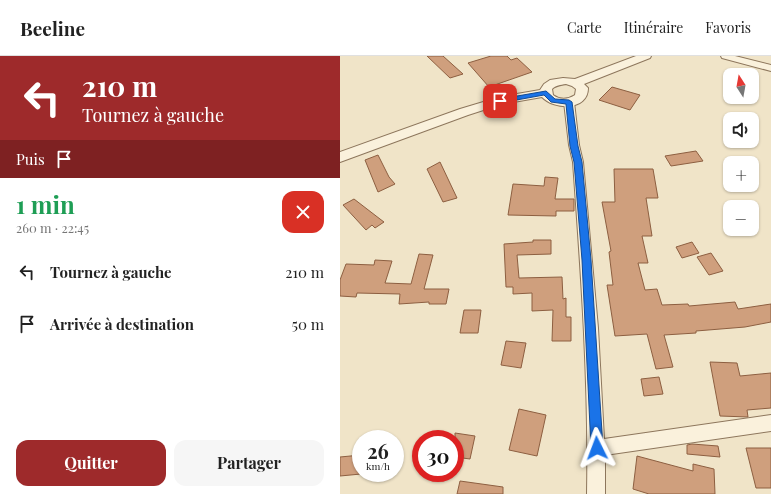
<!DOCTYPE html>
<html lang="fr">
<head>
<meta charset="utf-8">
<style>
  :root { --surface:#fff; --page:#f6f6f6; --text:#222; --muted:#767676; --line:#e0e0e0; --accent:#9e2a2b }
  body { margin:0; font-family:"Playfair Display",serif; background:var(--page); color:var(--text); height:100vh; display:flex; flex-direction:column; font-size:15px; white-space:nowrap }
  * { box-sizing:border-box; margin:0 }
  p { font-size:13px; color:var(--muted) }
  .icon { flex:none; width:22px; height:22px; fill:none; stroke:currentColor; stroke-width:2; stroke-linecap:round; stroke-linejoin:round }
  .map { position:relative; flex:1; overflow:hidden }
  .sheet { display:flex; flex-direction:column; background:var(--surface); width:340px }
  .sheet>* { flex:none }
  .banner { background:#9e2a2b; color:#fff; overflow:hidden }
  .needle { width:26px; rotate:349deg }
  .buttons { position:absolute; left:383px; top:12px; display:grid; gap:8px }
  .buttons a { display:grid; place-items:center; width:36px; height:36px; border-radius:8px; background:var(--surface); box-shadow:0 1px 3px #0004; font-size:20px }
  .speed { position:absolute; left:12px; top:374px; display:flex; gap:8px; font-size:20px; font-weight:700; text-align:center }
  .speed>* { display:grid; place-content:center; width:52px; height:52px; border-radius:50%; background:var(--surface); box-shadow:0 1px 3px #0004; line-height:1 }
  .speed small { font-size:10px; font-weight:400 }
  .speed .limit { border:6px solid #d22; background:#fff; color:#111 }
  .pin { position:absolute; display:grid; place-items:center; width:34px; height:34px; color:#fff; margin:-17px; border-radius:8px; box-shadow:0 2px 6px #0006 }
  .me { position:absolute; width:44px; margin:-22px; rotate:357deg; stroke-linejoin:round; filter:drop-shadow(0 0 3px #0008) }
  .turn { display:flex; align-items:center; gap:14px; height:84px; padding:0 16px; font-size:18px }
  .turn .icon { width:52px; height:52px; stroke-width:2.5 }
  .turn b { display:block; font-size:28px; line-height:34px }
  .then { display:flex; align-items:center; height:38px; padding:0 16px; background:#0003; gap:8px; font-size:15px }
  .round { display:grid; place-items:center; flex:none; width:42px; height:42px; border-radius:12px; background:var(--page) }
  .summary { display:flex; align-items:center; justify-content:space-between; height:68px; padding:0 16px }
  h1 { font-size:24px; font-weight:700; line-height:30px; color:#1e9e55 }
  .button { display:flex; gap:8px; margin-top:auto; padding:8px 16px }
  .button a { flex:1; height:46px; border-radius:12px; background:var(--accent); color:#fff; font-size:16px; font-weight:700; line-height:46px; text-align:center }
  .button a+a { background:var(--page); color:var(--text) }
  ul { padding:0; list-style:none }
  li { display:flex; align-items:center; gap:12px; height:52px; padding:0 16px }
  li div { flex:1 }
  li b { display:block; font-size:15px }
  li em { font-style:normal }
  header { display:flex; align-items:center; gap:24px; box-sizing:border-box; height:56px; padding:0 20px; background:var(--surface); border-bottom:1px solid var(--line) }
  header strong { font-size:19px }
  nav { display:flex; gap:22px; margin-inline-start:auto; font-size:14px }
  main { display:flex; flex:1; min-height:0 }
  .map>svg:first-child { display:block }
  .building { fill:#cf9f7d; stroke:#8d5f41 }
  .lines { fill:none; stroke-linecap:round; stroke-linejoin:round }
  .minor-casing { stroke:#8d765c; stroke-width:2 }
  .tertiary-casing { stroke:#8d765c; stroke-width:2 }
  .minor { fill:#faf1dc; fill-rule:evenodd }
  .tertiary { fill:#faf1dc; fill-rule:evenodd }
  .route { fill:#1a73e8; stroke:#114b97 }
</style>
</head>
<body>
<header>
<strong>Beeline</strong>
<nav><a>Carte</a><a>Itinéraire</a><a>Favoris</a></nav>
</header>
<main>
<section class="sheet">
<div class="banner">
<div class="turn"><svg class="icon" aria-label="left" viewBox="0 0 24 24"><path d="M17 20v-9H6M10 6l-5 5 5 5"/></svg><div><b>210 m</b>Tournez à gauche</div></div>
<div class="then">Puis<svg class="icon" aria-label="arrive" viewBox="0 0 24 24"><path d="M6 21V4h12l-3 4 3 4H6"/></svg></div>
</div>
<div class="summary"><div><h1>1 min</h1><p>260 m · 22:45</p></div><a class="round" style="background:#d93025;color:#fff"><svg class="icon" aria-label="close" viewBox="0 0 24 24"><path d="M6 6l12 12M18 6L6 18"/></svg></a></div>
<ul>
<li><svg class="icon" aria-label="left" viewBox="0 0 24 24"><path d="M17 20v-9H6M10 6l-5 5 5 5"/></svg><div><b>Tournez à gauche</b></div><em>210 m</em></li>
<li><svg class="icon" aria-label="arrive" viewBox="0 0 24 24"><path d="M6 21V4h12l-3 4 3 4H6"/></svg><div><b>Arrivée à destination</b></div><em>50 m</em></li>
</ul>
<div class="button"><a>Quitter</a><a>Partager</a></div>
</section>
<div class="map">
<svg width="431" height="438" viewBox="0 0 431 438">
  <rect width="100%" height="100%" fill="#f0e4c8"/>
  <path class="building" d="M87,0h16l20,18 -13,4z
    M151,0h16l4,4 6,-2 15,14 -43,15 -21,-24z
    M272,31l28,8 -10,15 -31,-10z
    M356,95l7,10 -32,5 -6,-10z
    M38,99l11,22 6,7 -17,8 -13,-32z
    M100,106l17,36 -14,4 -16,-33z
    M274,113h39l5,29h-12l6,38h-10l6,27h-10l7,27 12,-1 5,16 26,-1 1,2 46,-4 3,7 33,-5v18l-26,5 -49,4v2l-32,2 9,32 -17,2 -9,-35 -32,2 -8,-51h6l-4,-33 2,-1 -9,-49h13z
    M205,121l13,1 -3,21h19v12h-18v5l-48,-1 5,-31 31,2z
    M14,143l26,20 4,3 -9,6 -3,-3 -6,5 -23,-25z
    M193,184h18v14l-34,1 2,23 43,-1 1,22 3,-1v19h5v24h-19l1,-31 -21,1v-18l-19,1v-7h-7l-2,-43 29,-2z
    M352,186l7,11 -17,5 -6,-11z
    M371,197l12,18 -14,4 -12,-18z
    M79,198l14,1 -9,34h25l-3,15h-17v-2l-30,2 1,-10 -43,-1 -1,4 -16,-1v-16l6,-16 28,1 1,-5 17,1 -7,22 26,1z
    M124,254h17l-3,23h-18z
    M166,285l20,2 -5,25 -20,-3z
    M370,306l27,1 3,13 31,-3v35l-24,2 1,7 -28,-1z
    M319,321l4,17 -19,2 -3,-17z
    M179,353l27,6 -9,41 -28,-6z
    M115,377l20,3 -5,23 -15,-2z
    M352,388l26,2 2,11 -33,-3v-9z
    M406,392h25v40h-15z
    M21,399v19l-21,2v-19z
    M297,400l56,15v-7l21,5 1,25h-66l-16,-5z
    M120,425l43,6v7h-46z"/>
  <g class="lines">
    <defs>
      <path id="minor" d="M381,0h14l36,9v6l-49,-13z
        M229,43l5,3 5,43 4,17 15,166 6,111 167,-24v16l-166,24v39h-18c2,-111 -6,-221 -14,-332l-4,-17 -5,-43z"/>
      <path id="tertiary" d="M296,0h15l-1,2 -66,26 4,4c0,23 -34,22 -46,9l-40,7 -34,11 -128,47v-10l120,-43 40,-12 40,-7 4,-6 6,-4 13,-2 12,1zM226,28l6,2 4,3 -1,6c-8,5 -15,5 -22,0l-1,-6c4,-4 8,-4 14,-5z"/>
    </defs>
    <use href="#minor" class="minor-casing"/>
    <use href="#tertiary" class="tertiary-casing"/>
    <use href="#minor" class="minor"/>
    <use href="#tertiary" class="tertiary"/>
  </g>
  <path class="route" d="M206,35l9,8 14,1 3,2 6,44 4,16 9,98 12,188 -2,4 -4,2 -4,-2 -2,-4 -9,-188 -8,-98 -4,-16 -4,-42 -15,-2 -7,-7 -44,8 -3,-2 3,-2z"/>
</svg>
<div class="buttons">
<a><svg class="needle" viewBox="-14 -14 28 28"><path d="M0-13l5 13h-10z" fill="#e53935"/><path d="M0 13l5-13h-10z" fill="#767676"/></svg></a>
<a><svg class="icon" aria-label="sound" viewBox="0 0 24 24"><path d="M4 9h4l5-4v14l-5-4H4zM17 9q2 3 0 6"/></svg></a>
<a>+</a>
<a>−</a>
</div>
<div class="speed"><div>26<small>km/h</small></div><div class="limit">30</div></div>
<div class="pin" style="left:160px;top:45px;background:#d93025"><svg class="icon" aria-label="arrive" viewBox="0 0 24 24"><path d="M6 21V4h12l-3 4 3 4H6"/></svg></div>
<svg class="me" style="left:257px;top:392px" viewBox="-20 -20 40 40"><path d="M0-17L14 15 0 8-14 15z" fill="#1a73e8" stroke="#fff" stroke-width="4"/></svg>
</div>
</main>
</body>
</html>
